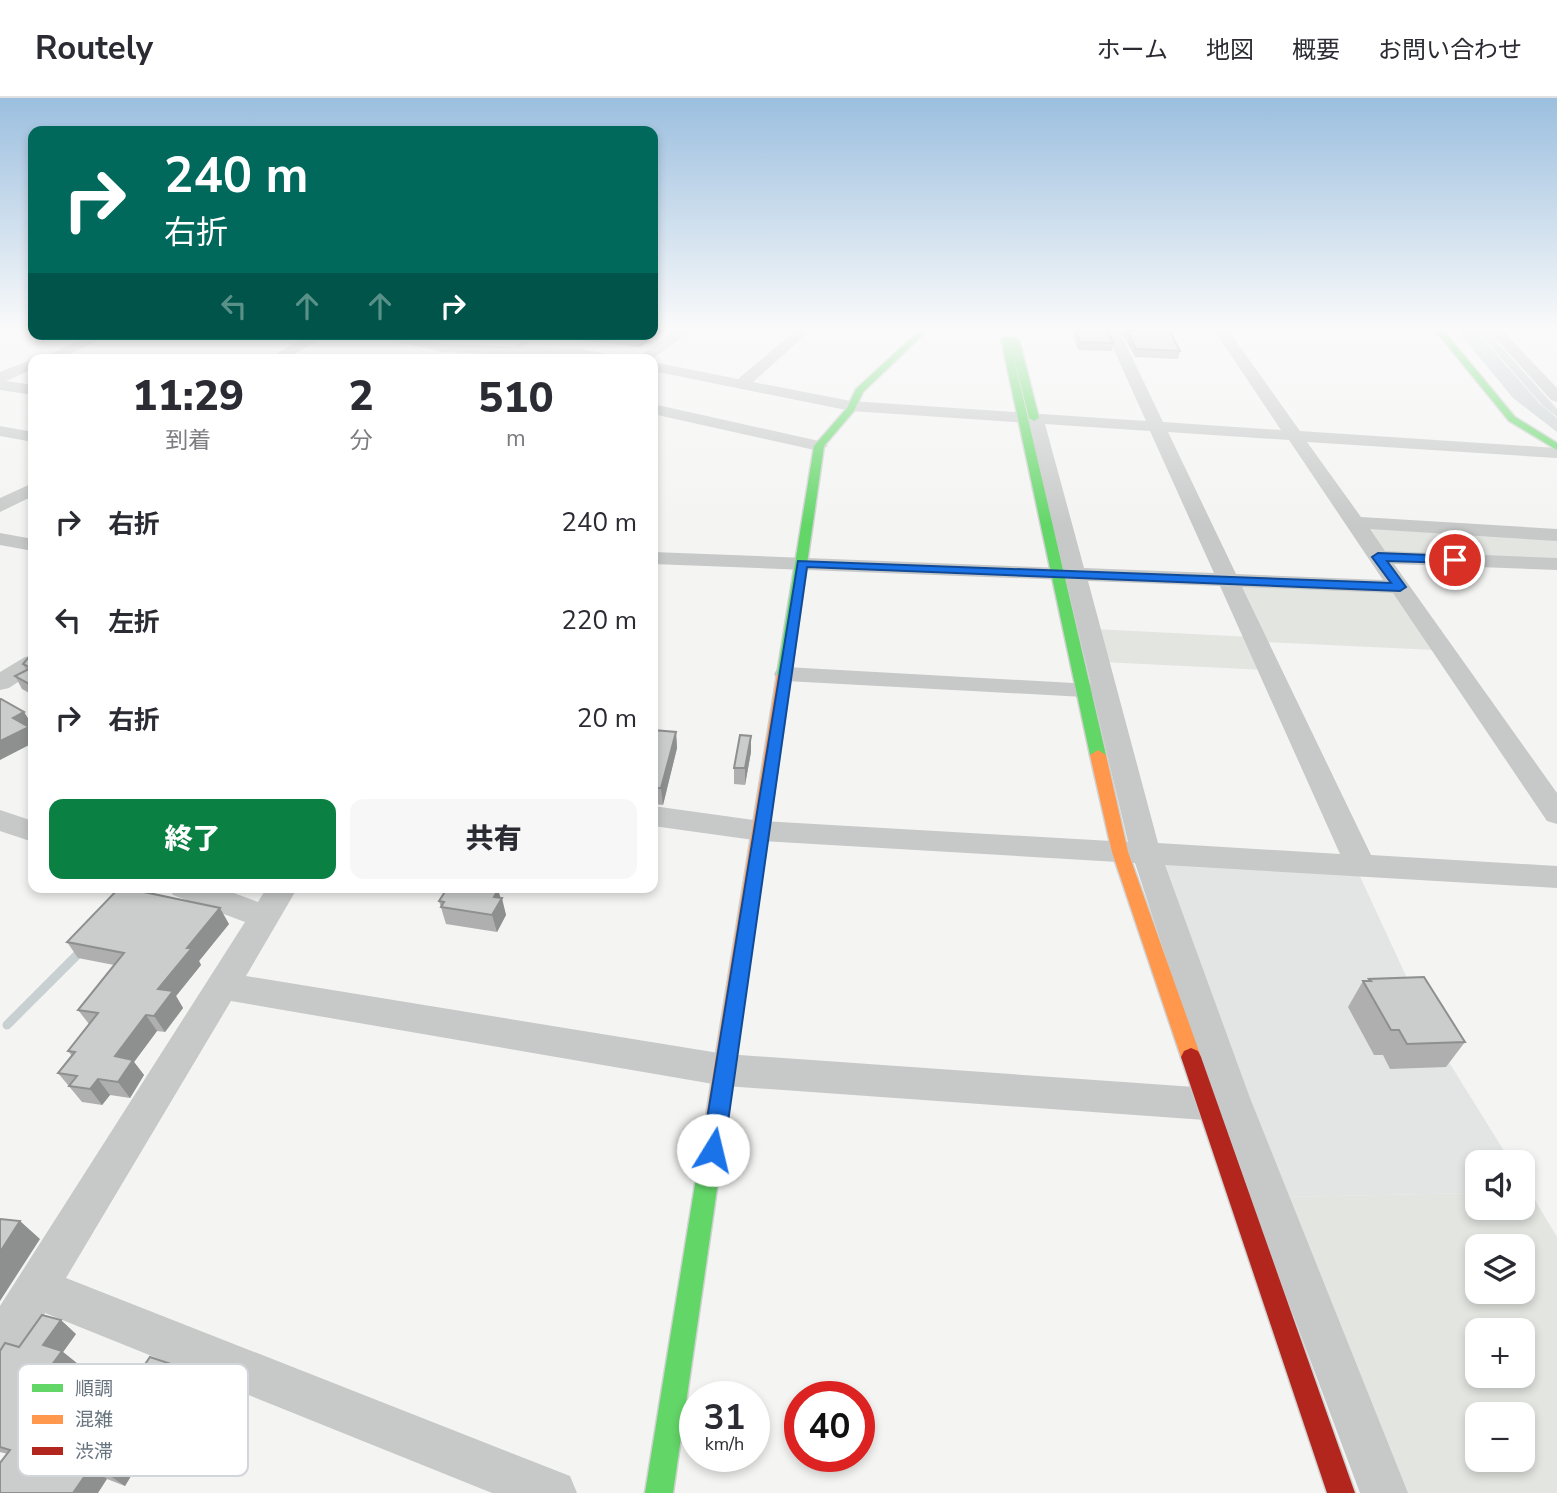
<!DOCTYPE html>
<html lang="ja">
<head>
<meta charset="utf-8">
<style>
  :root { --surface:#fff; --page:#f7f7f7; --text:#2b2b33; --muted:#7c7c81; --line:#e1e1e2; --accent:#0b8043 }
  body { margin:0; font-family:"Nunito Sans","Noto Sans JP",sans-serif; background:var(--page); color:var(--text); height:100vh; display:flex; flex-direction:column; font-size:26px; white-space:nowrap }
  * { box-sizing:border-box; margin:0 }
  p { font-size:23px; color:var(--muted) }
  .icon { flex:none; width:38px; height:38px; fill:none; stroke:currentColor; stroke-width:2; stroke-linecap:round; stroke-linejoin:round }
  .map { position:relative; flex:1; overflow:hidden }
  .sheet { position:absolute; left:28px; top:256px; width:630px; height:539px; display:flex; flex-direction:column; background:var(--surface); border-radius:14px; box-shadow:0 4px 10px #0003 }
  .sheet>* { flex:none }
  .banner { position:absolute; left:28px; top:28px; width:630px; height:214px; border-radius:14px; box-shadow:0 4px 10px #0003; background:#00695c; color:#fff; overflow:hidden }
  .buttons { position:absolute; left:1465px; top:1052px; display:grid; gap:14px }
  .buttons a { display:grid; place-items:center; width:70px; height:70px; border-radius:14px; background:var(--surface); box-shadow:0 4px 10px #0003; font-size:35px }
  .speed { position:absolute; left:679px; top:1283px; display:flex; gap:14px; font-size:35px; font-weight:700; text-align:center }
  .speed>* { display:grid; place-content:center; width:91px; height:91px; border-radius:50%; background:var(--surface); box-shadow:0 4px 10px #0003; line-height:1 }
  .speed small { font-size:18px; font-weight:400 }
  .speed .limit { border:10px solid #d22; background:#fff; color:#111 }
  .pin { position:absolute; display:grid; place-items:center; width:60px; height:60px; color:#fff; margin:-30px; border:4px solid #fff; border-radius:50%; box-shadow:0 2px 7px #0007 }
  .me { position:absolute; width:77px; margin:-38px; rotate:9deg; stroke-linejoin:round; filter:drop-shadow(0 0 5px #0008) }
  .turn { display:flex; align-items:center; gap:24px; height:147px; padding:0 21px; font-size:32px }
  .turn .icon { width:91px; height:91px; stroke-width:2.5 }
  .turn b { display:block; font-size:49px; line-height:60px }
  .lanes { display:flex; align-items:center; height:66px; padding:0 21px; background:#0003; justify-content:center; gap:35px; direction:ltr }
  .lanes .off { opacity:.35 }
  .eta { display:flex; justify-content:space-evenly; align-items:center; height:119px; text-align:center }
  .eta b { font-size:42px; font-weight:800; line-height:49px }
  .button { display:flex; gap:14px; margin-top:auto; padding:14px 21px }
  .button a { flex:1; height:80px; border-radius:14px; background:var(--accent); color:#fff; font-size:28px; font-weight:800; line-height:80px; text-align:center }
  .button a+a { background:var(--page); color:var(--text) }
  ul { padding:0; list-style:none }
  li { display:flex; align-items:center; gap:21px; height:98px; padding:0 21px }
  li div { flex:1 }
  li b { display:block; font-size:26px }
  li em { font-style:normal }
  header { display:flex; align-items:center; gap:42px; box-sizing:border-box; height:98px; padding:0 35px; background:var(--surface); border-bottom:2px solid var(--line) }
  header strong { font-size:33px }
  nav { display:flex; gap:38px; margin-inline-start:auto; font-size:24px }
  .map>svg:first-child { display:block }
  .built { fill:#e3e4e4 }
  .green { fill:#e3e5e1; fill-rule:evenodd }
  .water { fill:#c9d0d2 }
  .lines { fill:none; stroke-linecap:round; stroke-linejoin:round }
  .stream-far1 { stroke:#c9d0d2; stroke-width:4.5 }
  .stream { stroke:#c9d0d2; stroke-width:9 }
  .fast-casing { stroke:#d0d1d1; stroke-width:3 }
  .slow-casing { stroke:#d0d1d1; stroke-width:3 }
  .jam-casing { stroke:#d0d1d1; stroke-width:3 }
  .street { fill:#c7c8c8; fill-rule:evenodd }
  .fast { fill:#63d668; fill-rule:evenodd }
  .slow { fill:#ff974d; fill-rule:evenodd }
  .jam { fill:#b3261e; fill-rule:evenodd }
  .wall { fill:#afafaf }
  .shaded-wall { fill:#8e8f8f }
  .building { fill:#cbcccc; stroke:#8e8f8f; stroke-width:2 }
  .route { fill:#1a73e8; stroke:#114b97; stroke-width:2 }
  .key { fill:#fff; stroke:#d2d5d9; stroke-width:2 }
  .key-label { font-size:19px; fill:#68747f }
</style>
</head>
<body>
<header>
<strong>Routely</strong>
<nav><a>ホーム</a><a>地図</a><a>概要</a><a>お問い合わせ</a></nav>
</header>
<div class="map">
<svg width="1557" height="1395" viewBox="0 0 1557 1395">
  <rect width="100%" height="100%" fill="#f4f4f3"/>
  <path class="built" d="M1155,763l202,9 80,173 74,119h-34v31l-196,4z"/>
  <path class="green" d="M1365,427l192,12v25l-171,-7z
    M1241,486l156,8 38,58 -172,-8 -25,-55z
    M1094,531l157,8 15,33 -164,-8z
    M1523,1094h7l27,45v256h-163l-113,-296 196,-4v15h45zM1477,1148h45v46h-45zM1477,1232h45v46h-45zM1477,1316h45v46h-45z"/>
  <path class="water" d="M1457,232h18l65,74 17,14v14l-44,-34z
    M1477,232h9l71,79v8l-15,-12z"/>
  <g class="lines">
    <path class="stream-far1" d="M516,250l20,-14
      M499,261l5,-4"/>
    <path class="stream" d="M7,927l76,-76"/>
    <defs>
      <path id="fast" d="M920,232h8l-65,62 -9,19 -30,35 -33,229 -2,3h-10l-2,-3 37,-229 33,-38 9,-19z
        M1435,232h8l72,87 42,26v7l-48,-29z
        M1005,239l14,2 20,79 -5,3 -5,-3 -19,-77 96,414 -8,5 -8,-5 -89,-416z
        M711,1046l8,3 3,7 -49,339h-28l55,-339 3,-7z"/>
      <path id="slow" d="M784,573l7,4 -69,479 -3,7 -8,3 -8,-3 -3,-7 77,-479z
        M1098,652l8,5 22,97 73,205 -3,6 -7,3 -7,-3 -3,-6 -69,-205 -22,-97z"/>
      <path id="jam" d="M1191,950l7,3 3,6 154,436h-28l-146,-436 3,-6z"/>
    </defs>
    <use href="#fast" class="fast-casing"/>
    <use href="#slow" class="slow-casing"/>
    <use href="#jam" class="jam-casing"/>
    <path class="street" d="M676,232h16l-40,29h-17z
      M796,232h15l-58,52 98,19 295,20 -41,-91h14l44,92 118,8 -67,-100h14l72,101 257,17v10l-250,-16 54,75 196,12v12l-187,-12 15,22 172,7v12l-163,-6 163,229v31l-10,-3 -154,-228 -151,-6 129,268 186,11v22l-392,-23 85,233 158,395h-48l-142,-379 -13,6 -480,-34 -494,-85 -165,277 504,198 7,17h-85l-447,-180 -29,49 -16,6v-62l245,-384 -72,-27 -4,-8h49l40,15 9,-15h31l-52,89 479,78 484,34 -74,-225 -374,-22 -108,-15v-20l108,15 367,21 -35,-147 -9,2 -298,-16 -9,-2 -3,-5 3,-5 9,-2 305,17 -25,-104 -413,-16v-12l410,16 -35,-145 -177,-12 -198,-40v-9l85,17zM1045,326l105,7 64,142 -130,-5zM1168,334l121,8 94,140 -147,-6zM1088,483l132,5 120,268 -182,-11z
      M1488,232h14l55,58v14l-6,-2z
      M92,236h20l-53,25h-20z
      M311,236h18l-43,25h-19z
      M376,236h26l40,10 140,5 35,7 2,3 -177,-7 -64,-15z
      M33,261v10l-27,12 27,4v10l-33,-5v-18z
      M653,306l166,37 9,5 -9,5 -166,-37z
      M0,328l33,6v10l-33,-6z
      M33,385v13l-33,16v-14z
      M0,435l33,6v12l-33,-6z
      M33,557v17l-24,16 -9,2v-18l25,-15z
      M0,712l33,11v21l-33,-11z"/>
    <use href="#fast" class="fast"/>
    <use href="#slow" class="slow"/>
    <use href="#jam" class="jam"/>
  </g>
  <path class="wall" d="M653,232h12l-25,17 -74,-8 -1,-5h88z
    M1072,232h35l6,13 -1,8 -34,-1z
    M1120,232h49l11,21 -2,8 -43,-2z
    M33,557v40l-11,-6 -7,-13 11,-6 -3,-6z
    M653,632l23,2 1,16 -14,57 -10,-1z
    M751,654l-6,33 -11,-1v-16z
    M490,790l8,2 8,25 -9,17 -51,-8 -7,-23z
    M229,826l-30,37 2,4 -25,31 7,12 -18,24 -8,-1 -23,31 10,13 -14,23 -20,-3 -8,10 -20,-3 -24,-29 14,-17 -4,-5 21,-27 -11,-14 36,-45 -36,-7 -11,-16z
    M1369,881l96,63 -19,25 -56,2 -7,-14h-9l-26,-48 15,-26h5z
    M76,1236l-13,18 15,12 -30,42 9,6 -16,22 44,17 114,-69 -52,80 -2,-2 -5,7 -3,-1 -12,20 -18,-7 -107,-27v-101z"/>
  <path class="shaded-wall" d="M653,232h12l-25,17v-8l7,-5h6z
    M24,614l9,14 -3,2 3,5v10l-33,17v-19l13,-23z
    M676,634l1,16 -14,57 -2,-17z
    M751,638v16l-6,33v-17z
    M498,792l3,10 1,-2 4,17 -9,17 -5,-17 2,-18z
    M220,810l9,16 -30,37 2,4 -25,31 7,12 -18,24 -11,-16 4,-27 29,-41z
    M146,917l11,16 -23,31 10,13 -14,23 -12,-16 -3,-26z
    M98,981l12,16 -8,10 -12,-16z
    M20,1123l20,18 -40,62v-49z
    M61,1222l15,14 -13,18 15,12 -30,42 9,6 -19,27 -17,-12 22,-82z
    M186,1271l13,13 -52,80 -15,-12z
    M130,1351l15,11 -5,7 -15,-11z
    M122,1356l15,12 -12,20 -16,-11z
    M91,1369l16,12 -9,14h-25z"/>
  <path class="building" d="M1076,232h31l6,13 -33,-1z
    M1126,232h43l11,21 -44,-2z
    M592,236h55l-7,5z
    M33,557v31l-18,-10 16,-8 -8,-4 5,-6z
    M0,601h1l23,13 -11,6 16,9 -29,14z
    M653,632l23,2 -15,56h-8z
    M740,637l11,1 -6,32h-11z
    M120,789l100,21 -33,40h5l-34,41 15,2 -19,25 -8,-1 -31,41 18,4 -15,22 -20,-3 -8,10 -21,-3 8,-10 -19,-3 17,-21 -7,-1 30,-38 -20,-3 46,-57 -57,-11z
    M448,789h39l11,3 -4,7 8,1 -10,17 -51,-8 3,-5 -5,-1z
    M1424,879l41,65 -58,2 -8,-14h-8l-28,-49h8l-2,-2z
    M0,1121l20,2 -20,31z
    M42,1217l19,5 -18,25 19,6 -33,45 11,4 -19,27 64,24 65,-94 36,12 -54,81 -2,-1 -5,7 -3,-2 -13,21 -18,-8 -18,26h-73v-30l10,-13 -10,-3v-96l5,-8 14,4z"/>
  <linearGradient id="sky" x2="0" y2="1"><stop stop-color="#9bbfdf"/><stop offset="0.54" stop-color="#fafafa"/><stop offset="1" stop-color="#fafafa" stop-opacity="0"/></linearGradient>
  <rect width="1557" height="427" fill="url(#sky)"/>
  <path class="route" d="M1378,455l77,3 6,4 -6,3 -68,-2 19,26 -6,4 -593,-24 -83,583 -3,7 -8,3 -8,-3 -3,-7 96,-589 593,22 -19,-26z"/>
  <rect x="18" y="1266" width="230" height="112" rx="10" class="key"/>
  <rect x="32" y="1286" width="31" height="8" fill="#63d668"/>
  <rect x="32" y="1317" width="31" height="9" fill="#ff974d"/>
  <rect x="32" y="1349" width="31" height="8" fill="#b3261e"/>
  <g class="key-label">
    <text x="75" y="1297">順調</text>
    <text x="75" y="1328">混雑</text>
    <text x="75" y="1360">渋滞</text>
  </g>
</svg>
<div class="buttons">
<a><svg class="icon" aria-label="sound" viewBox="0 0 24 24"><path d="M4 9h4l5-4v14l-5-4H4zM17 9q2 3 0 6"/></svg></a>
<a><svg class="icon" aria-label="layers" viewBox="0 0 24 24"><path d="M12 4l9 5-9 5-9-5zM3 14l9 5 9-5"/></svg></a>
<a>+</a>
<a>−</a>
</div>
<div class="speed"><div>31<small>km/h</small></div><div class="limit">40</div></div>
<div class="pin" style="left:1455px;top:462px;background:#d93025"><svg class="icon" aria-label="arrive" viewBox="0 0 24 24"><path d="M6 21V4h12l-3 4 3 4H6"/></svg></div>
<svg class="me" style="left:713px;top:1052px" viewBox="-20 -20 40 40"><circle r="19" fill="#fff"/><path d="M0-13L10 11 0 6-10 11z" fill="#1a73e8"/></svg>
<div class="banner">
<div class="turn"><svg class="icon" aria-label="right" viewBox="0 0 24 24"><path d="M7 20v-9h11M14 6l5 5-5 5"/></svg><div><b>240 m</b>右折</div></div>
<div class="lanes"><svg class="icon off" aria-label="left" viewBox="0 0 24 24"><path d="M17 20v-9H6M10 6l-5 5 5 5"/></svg><svg class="icon off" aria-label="ahead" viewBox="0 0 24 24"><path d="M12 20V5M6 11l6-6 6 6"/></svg><svg class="icon off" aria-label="ahead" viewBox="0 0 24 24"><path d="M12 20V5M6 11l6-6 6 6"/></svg><svg class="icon" aria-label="right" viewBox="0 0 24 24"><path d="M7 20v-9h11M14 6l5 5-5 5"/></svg></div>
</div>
<section class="sheet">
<div class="eta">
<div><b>11:29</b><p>到着</p></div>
<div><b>2</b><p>分</p></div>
<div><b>510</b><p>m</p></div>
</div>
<ul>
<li><svg class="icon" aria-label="right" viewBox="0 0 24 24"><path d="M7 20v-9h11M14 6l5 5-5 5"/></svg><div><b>右折</b></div><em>240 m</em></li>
<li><svg class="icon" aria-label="left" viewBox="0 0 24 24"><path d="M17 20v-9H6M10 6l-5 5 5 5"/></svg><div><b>左折</b></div><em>220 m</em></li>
<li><svg class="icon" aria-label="right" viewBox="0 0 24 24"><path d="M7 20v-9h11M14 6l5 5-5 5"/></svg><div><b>右折</b></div><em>20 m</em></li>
</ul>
<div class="button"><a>終了</a><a>共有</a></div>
</section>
</div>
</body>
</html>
